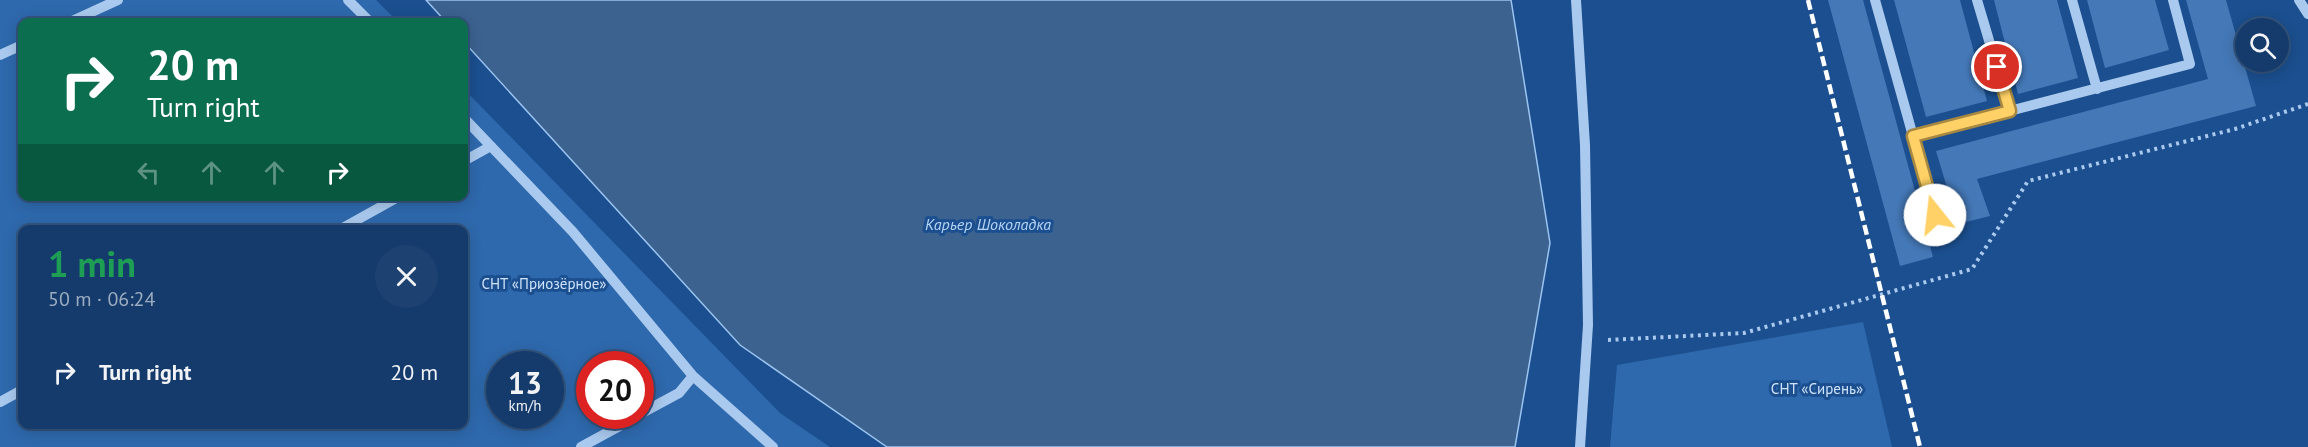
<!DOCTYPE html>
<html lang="en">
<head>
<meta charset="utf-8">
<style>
  :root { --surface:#143b6b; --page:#1d4271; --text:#f1f3f6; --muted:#9dadc1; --line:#33557e }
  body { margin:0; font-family:"PT Sans",sans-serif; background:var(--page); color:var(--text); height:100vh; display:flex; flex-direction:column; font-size:22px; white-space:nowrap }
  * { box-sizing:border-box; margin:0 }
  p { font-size:20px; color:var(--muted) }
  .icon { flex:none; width:33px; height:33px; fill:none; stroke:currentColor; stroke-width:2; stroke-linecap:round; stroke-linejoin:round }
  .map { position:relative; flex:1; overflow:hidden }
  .panel { position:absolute; left:18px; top:225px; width:450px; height:204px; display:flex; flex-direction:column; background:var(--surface); border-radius:12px; box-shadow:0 3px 15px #0003,0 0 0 2px var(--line) }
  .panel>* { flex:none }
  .guide { position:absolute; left:18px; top:18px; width:450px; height:183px; border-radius:12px; box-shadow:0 3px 15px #0003,0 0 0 2px var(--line); background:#0b6e4f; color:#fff; overflow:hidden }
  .fabs { position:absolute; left:2235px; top:18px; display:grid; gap:12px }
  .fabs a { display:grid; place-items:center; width:54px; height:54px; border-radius:50%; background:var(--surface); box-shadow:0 3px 15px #0003,0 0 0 2px var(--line); font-size:30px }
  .speed { position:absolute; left:486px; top:351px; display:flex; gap:12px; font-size:30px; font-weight:700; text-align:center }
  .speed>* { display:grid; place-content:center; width:78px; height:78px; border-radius:50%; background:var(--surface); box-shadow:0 3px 15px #0003,0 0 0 2px var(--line); line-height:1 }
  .speed small { font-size:15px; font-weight:400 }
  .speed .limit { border:9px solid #d22; background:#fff; color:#111 }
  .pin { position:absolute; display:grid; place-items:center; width:51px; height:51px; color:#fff; margin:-26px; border:3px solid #fff; border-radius:50%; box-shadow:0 2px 6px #0007 }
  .me { position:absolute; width:66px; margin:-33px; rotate:344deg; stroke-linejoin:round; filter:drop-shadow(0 0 4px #0008) }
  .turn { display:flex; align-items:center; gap:21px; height:126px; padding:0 30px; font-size:27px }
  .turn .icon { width:78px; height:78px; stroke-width:2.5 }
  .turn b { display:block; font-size:42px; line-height:51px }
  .lanes { display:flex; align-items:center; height:57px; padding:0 30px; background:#0003; justify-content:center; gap:30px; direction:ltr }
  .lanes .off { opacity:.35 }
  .round { display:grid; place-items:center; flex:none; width:63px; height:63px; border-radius:32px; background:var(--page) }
  .head { display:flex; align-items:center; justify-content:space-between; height:102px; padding:0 30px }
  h1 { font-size:36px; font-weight:700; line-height:45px; color:#1e9e55 }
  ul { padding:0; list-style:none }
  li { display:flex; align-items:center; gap:18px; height:90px; padding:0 30px }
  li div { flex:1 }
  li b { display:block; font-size:22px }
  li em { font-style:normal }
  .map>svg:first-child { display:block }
  .green { fill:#2e69ad; fill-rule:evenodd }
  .water { fill:#3c6290; stroke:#9cc4f0; stroke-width:1.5 }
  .building { fill:#4478b7 }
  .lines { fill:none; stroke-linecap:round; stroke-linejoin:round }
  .path { stroke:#a9c9ee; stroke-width:4; stroke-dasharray:3 4.5; stroke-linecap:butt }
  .minor { stroke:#a9c9ee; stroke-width:10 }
  .rail { stroke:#fff; stroke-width:4.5; stroke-dasharray:10 4.5; stroke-linecap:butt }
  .route-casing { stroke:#a68842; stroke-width:15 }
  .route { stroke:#ffd166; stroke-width:10 }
  .labels { text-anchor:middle; stroke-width:6; stroke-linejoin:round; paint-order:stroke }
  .park-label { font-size:15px; fill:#cfe3fa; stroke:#1b4f8f }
  .water-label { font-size:16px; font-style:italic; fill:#b5d3f5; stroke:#1b4f8f }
</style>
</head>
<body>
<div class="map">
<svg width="2308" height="447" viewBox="0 0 2308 447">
  <rect width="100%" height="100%" fill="#1b4f8f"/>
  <path class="green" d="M0,0h376l22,22h-376v174h442v-107l316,324 50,34h-830zM22,230h442v194h-442zM500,364h50v52h-50zM590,364h50v52h-50z
    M1863,322l29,125h-282l7,-82z"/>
  <path class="water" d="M426,0h1085l39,243 -35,204h-628l-147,-102 -276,-303v-20h-18z"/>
  <path class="building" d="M1828,0h35l70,257 -33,9z
    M1894,0h66l27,101 -61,16z
    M1994,0h63l21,78 -60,16z
    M2087,0h68l14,50 -64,18z
    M2186,0h40l30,106 -279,73 13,37 -32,8 -22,-73 272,-72z"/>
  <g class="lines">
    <path class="path" d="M1608,340l136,-7 228,-64 56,-88 207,-52 73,-25"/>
    <path class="minor" d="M348,0l22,22
      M1576,0l9,145 3,180 -8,122
      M1875,0l60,215
      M1977,0l33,111
      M2072,0l25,89
      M2299,0l9,14
      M70,22l48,-22
      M0,55l22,-10
      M464,118l109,114 120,144 80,71
      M1913,136l277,-72 -17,-64
      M464,161l27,-15
      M339,230l61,-34
      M0,402l22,-12
      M640,414l39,-21 14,-17
      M581,447l57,-31"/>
    <path class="rail" d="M1808,0l112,447"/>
  </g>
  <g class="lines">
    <defs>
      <path id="route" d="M1935,215l-22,-79 97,-25 -13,-44"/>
    </defs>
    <use href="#route" class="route-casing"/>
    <use href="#route" class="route"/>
  </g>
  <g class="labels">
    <g class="park-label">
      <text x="544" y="289">СНТ «Приозёрное»</text>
      <text x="1817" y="394">СНТ «Сирень»</text>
    </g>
    <g class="water-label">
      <text x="988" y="230">Карьер Шоколадка</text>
    </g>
  </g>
</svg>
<div class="fabs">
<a><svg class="icon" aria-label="search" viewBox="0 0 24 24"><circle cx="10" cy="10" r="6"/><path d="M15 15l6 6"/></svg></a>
</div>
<div class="speed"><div>13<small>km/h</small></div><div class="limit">20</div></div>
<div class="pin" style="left:1997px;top:67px;background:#d93025"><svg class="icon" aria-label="arrive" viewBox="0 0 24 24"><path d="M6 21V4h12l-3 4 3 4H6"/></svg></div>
<svg class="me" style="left:1935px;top:215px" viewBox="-20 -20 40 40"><circle r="19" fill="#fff"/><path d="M0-13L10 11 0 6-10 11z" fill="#ffd166"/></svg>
<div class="guide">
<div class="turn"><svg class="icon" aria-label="right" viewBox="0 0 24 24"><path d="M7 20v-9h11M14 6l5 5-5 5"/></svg><div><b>20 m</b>Turn right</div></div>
<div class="lanes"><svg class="icon off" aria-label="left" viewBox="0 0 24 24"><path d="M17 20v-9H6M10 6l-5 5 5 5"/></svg><svg class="icon off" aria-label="ahead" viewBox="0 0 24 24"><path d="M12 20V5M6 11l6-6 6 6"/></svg><svg class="icon off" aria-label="ahead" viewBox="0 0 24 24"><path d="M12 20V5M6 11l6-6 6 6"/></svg><svg class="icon" aria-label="right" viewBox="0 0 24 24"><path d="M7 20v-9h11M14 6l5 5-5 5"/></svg></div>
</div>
<section class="panel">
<div class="head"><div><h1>1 min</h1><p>50 m · 06:24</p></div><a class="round"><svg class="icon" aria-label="close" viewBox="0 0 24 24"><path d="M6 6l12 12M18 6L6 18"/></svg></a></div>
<ul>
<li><svg class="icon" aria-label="right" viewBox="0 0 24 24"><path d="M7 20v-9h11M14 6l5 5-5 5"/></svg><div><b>Turn right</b></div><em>20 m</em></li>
</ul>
</section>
</div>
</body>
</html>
